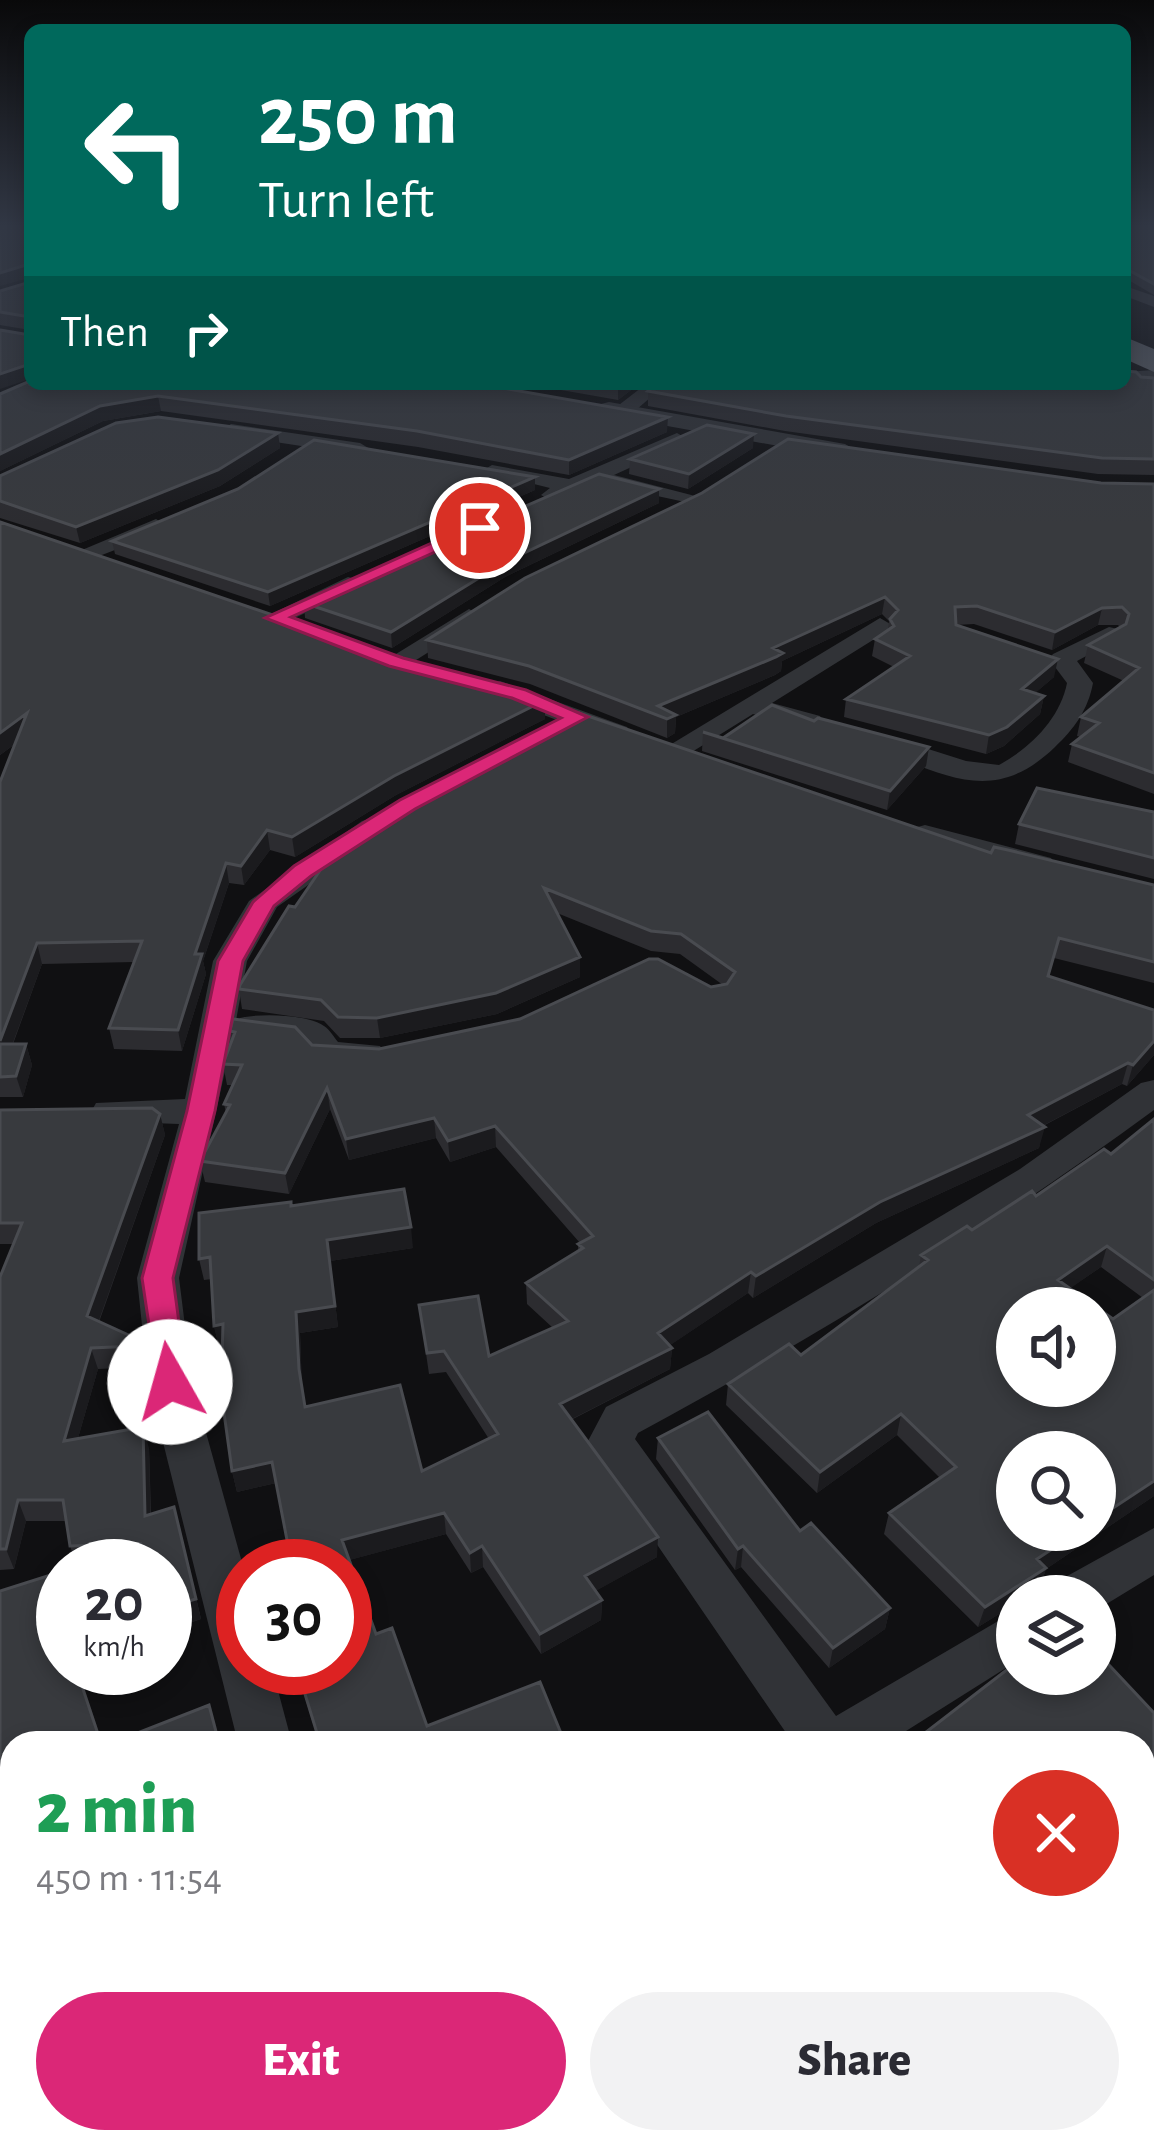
<!DOCTYPE html>
<html lang="en">
<head>
<meta charset="utf-8">
<style>
  :root { --surface:#fff; --page:#f2f2f3; --text:#2b2b33; --muted:#7c7c81; --accent:#db2777 }
  body { margin:0; font-family:"Alegreya Sans",sans-serif; background:var(--page); color:var(--text); height:100vh; display:flex; flex-direction:column; font-size:45px; white-space:nowrap }
  * { box-sizing:border-box; margin:0 }
  p { font-size:39px; color:var(--muted) }
  .icon { flex:none; width:66px; height:66px; fill:none; stroke:currentColor; stroke-width:2; stroke-linecap:round; stroke-linejoin:round }
  .map { position:relative; flex:1; overflow:hidden }
  .side { position:absolute; left:0px; top:1731px; width:1155px; height:423px; display:flex; flex-direction:column; background:var(--surface); border-radius:36px 36px 0 0; box-shadow:0 6px 18px #0003 }
  .side>* { flex:none }
  .banner { position:absolute; left:24px; top:24px; width:1107px; height:366px; border-radius:18px; box-shadow:0 6px 18px #0003; background:#00695c; color:#fff; overflow:hidden }
  .fabs { position:absolute; left:996px; top:1287px; display:grid; gap:24px }
  .fabs a { display:grid; place-items:center; width:120px; height:120px; border-radius:50%; background:var(--surface); box-shadow:0 6px 18px #0003; font-size:60px }
  .speed { position:absolute; left:36px; top:1539px; display:flex; gap:24px; font-size:60px; font-weight:700; text-align:center }
  .speed>* { display:grid; place-content:center; width:156px; height:156px; border-radius:50%; background:var(--surface); box-shadow:0 6px 18px #0003; line-height:1 }
  .speed small { font-size:30px; font-weight:400 }
  .speed .limit { border:18px solid #d22; background:#fff; color:#111 }
  .pin { position:absolute; display:grid; place-items:center; width:102px; height:102px; color:#fff; margin:-51px; border:6px solid #fff; border-radius:50%; box-shadow:0 3px 12px #0007 }
  .me { position:absolute; width:132px; margin:-66px; rotate:353deg; stroke-linejoin:round; filter:drop-shadow(0 0 9px #0008) }
  .turn { display:flex; align-items:center; gap:42px; height:252px; padding:0 36px; font-size:54px }
  .turn .icon { width:156px; height:156px; stroke-width:2.5 }
  .turn b { display:block; font-size:84px; line-height:102px }
  .then { display:flex; align-items:center; height:114px; padding:0 36px; background:#0003; gap:24px; font-size:45px }
  .round { display:grid; place-items:center; flex:none; width:126px; height:126px; border-radius:63px; background:var(--page) }
  .head { display:flex; align-items:center; justify-content:space-between; height:204px; padding:0 36px }
  h1 { font-size:72px; font-weight:800; line-height:90px; color:#1e9e55 }
  .primary-button { display:flex; gap:24px; margin-top:auto; padding:24px 36px }
  .primary-button a { flex:1; height:138px; border-radius:72px; background:var(--accent); color:#fff; font-size:48px; font-weight:800; line-height:138px; text-align:center }
  .primary-button a+a { background:var(--page); color:var(--text) }
  .map>svg:first-child { display:block }
  .lines { fill:none; stroke-linecap:round; stroke-linejoin:round }
  .minor { fill:#313337; fill-rule:evenodd }
  .tertiary { fill:#313337; fill-rule:evenodd }
  .motorway { fill:#5d6168; fill-rule:evenodd }
  .wall { fill:#2c2c30; fill-rule:evenodd }
  .shaded-wall { fill:#1b1b1e }
  .building { fill:#383a3e; stroke:#494b50; stroke-width:3; fill-rule:evenodd }
  .route { fill:#db2777; stroke:#8e194d; stroke-width:3 }
</style>
</head>
<body>
<div class="map">
<svg width="1154" height="2153" viewBox="0 0 1154 2153">
  <rect width="100%" height="100%" fill="#101012"/>
  <g class="lines">
    <path class="minor" d="M1125,286l29,10v11l-29,-11z
      M1154,370v10l-29,2v-10z
      M646,384h20l-37,32h-14v-8z
      M231,424l129,19 10,6 -10,6 -136,-21 -3,-4z
      M677,433l10,6 -3,4 -70,32 85,22v8l-93,-20 -2,-6 -52,22 -11,-6 9,-7 -68,-17 10,-6 77,14z
      M156,519l11,7 -3,5 -75,29 -8,2 -11,-7z
      M348,577l8,2v10l-72,34 -9,2 -12,-7z
      M469,609l12,7 -3,5 -73,46h-18l-4,-5z
      M880,618l12,7 -3,5 -117,73 48,13 4,6 -4,6 -9,2 -58,-16 -74,46 -10,2 -14,-8z
      M1109,627l9,2 3,5 -3,5 -41,22 16,22c-5,27 -19,46 -38,64 -63,61 -111,26 -184,1l-4,-6 14,-8 85,27 33,4c31,-17 61,-46 68,-82l-18,-24 4,-5z
      M500,681l127,46 4,6 -4,6h-20l-116,-44 -4,-6 4,-6z
      M372,818l15,9 -5,6 -105,74 -30,54 -12,65 5,-8c19,-5 67,-4 84,8 6,4 9,10 14,16l42,4 5,8 -5,8c-32,8 -59,5 -80,-19l-60,-9 -5,-8 -56,252 13,104 51,184v102h29l20,75h-54l-90,-361 -11,-104 42,-154 -83,-3 -5,-9 5,-9 89,-4 28,-138 36,-60 113,-80z
      M925,825l126,33 4,6 -15,9 -126,-33 -4,-6 4,-6z
      M1154,1080v30c-163,120 -338,227 -516,323l-3,6 201,277 181,-106v51l-130,82h-94l-198,-289 -7,-13 18,-34 103,-53 311,-185 121,-86z
      M1154,1528v47l-59,36v-15h-43l8,-16z"/>
    <path class="tertiary" d="M609,402l236,42 12,7 -12,7 -244,-44v-10z"/>
    <path class="motorway" d="M1125,337l29,12v23l-29,-13z"/>
  </g>
  <path class="wall" d="M1125,224h29v71l-29,-17z
    M30,282v48l-30,-5v-34z
    M1141,377l13,1v97l-56,-1 -313,-43 -137,-25v-15z
    M30,381l637,51 -98,43 -151,-28 -257,-36 -58,10 -103,50v-77z
    M527,384h112l-21,16z
    M278,433l2,15 -60,38 -140,57 -80,-25v-42z
    M753,448l-65,41 -59,-15 1,-15z
    M1101,483l53,1v310l-86,-32 4,-18 9,-7 -4,-1 4,-19 43,-36 -40,-18 4,-18 32,-18 -2,-2h-20l-46,25 -78,-26 -18,1 98,52 -19,16 9,3 -4,18 -36,32 -18,8 -142,-37 2,-18 48,-32 -22,-11 3,-17 13,-9 1,-9 -7,-7 -100,47 -1,10 -6,4 -99,42 -1,16 -8,5 -137,-54 -102,-26 -1,-18z
    M659,489v14l-154,74 -113,71 -87,-30 -1,-15z
    M535,490l-265,116 -155,-52 -3,-13z
    M0,522l545,197 -149,76 -101,62 -25,-7 -26,35 -15,-2 -26,78 3,13 -24,77 -68,-2 -5,-21 25,-66 -92,2 -29,80h13l6,21 -9,32h-23v-315l15,-38 -15,11z
    M814,721l115,26 -3,19 -39,44 -185,-59 1,-19 20,6z
    M1154,812v67l-139,-35 4,-20z
    M991,853l163,32v98l-100,-25 -5,18 105,34v45l-27,31 -5,-2 -79,42 -4,22 -163,75 -123,75 -5,-5 -78,52 2,3 -2,21 -99,51 86,137 -62,34 7,9 -1,20 -60,34 -58,-87 -12,6 -25,-39 -97,26 27,74 51,92 138,17h-246l-22,-71 -5,2 -1,-6h54l-69,-185 -39,9 -5,-21 -9,-125 -4,1 -5,-21 -2,-47 -8,1 -5,-21 93,-53 121,42 -83,13 8,66 -38,6 2,57 3,17 117,64 67,-32 -43,-67 -17,2 -10,-69 70,51 64,-28 -26,-24 -1,-21 52,-32v-7l2,-1 -84,-96 -46,15 -14,-24 -87,22 -19,-51 -41,85 -84,-12 -5,-21 26,-48 -2,-9 9,-19h-6l-4,-21 9,-24 -2,-9 82,14 67,4 344,-64 -43,-31 -29,-3 -94,-38 23,44v20l-83,37 -117,24h-40l-16,-17 -82,-12 -3,-20 56,-82z
    M0,1109l160,5 5,21 -66,187 36,16 7,29 -44,2 -20,69 71,10 2,66 29,14 21,91 -36,12v-65h-88l-7,-20 -4,-25h-40l-12,48 -14,1v-293l14,-33h-14z
    M1154,1119v377l-108,73 -7,20 -12,7h-10v7l-39,24 -94,-93 5,-21 51,-35 -43,-43 -80,58 -91,-88 2,-21 73,-29 118,-88 2,-12 51,-25 139,-76zM1101,1267l42,31 -30,21 -43,-31z
    M658,1438l142,93 90,77 -5,21 -56,39 -88,-101 -6,3 -79,-111z
    M0,1591l12,152v73h-7l-1,-3 -4,79z
    M1102,2142h41l11,11h-43z"/>
  <path class="shaded-wall" d="M26,265l3,13 -29,8v-13z
    M27,364l3,15 -30,10v-15z
    M620,384h19l-21,16v-14z
    M158,396l3,15 -58,10 -103,50v-17l100,-48z
    M668,417l-1,15 -98,43v-15z
    M278,433l2,15 -60,38 -140,57 -4,-16z
    M754,434l-1,14 -65,41 1,-15z
    M535,477v13l-265,116 -2,-14z
    M659,489v14l-154,74 -113,71 -1,-16 114,-70z
    M885,597l-3,17 -100,47 -1,10 -6,4 -99,42 -1,16 -8,5v-19l-9,-13 115,-58z
    M1102,608l-4,17 -46,25 3,-18z
    M1058,659l-4,18 -35,30 3,-18z
    M1044,696l-4,18 -36,32 -18,8 3,-19z
    M545,700v19l-149,76 -101,62 -3,-20 102,-61z
    M27,713l5,18 -32,24v-22z
    M929,747l-3,19 -39,44 3,-19z
    M267,830l3,20 -26,35 -3,-19z
    M226,863l3,20 -26,78 3,13 -24,77 -4,-21 17,-76z
    M37,943l5,21 -37,100 -5,-23z
    M580,957v20l-83,37 -117,24 -3,-20z
    M1154,1041v14l-27,31 6,-21z
    M26,1044l6,21 -9,32 -7,-21z
    M1128,1063l-6,21 -99,52 5,-21z
    M327,1088l3,21 -41,85 -4,-21z
    M160,1114l5,21 -72,202 -6,-21z
    M434,1118l2,20 -87,22 -3,-21z
    M495,1126l1,21 -46,15 -2,-21z
    M1045,1127l-6,21 -163,75 -123,75 3,-22 124,-74z
    M411,1227l2,21 -83,13 8,66 -38,6 2,57 -3,-21 -3,-57 31,-72z
    M1107,1246l-6,21 -49,34 6,-21z
    M751,1272l-3,21 -91,61 1,-21z
    M223,1324l5,21 -9,2 -5,-21z
    M91,1348l7,21 -27,93 -7,-21z
    M672,1348l-2,21 -110,56v-21z
    M901,1414l-4,21 -80,58 3,-21z
    M143,1427l6,21 2,89 -6,-21z
    M272,1462l4,21 -39,9 -5,-21z
    M1154,1481v15l-108,73 -7,20 -12,7h-10v7l-39,24 7,-20 52,-48 44,-29h14v-10z
    M18,1500l8,21 -12,48 -8,-20z
    M174,1507l27,112 -36,12v-23z
    M444,1513l2,21 -100,27 -4,-21z
    M658,1537l-1,20 -72,40v-21z
    M482,1546l1,21 -12,6 -1,-20z
    M743,1546l-2,21 -6,3 3,-21z
    M602,1600l-1,20 -60,34 -1,-20z
    M890,1608l-5,21 -56,39 4,-20z
    M1154,1769v15l-11,8v-14z
    M0,1807l4,6 -4,79z
    M164,2142h9l-1,11h-8z
    M556,2142h8v11h-7z
    M1047,2142h7l-11,11h-7z"/>
  <path class="building" d="M0,224h30v44l-4,-3 -26,8z
    M1125,224h29v60l-29,-16z
    M30,282v35l-30,-5v-21z
    M0,330l30,5v29l-30,10z
    M1125,371l11,1 5,5 13,1v81l-52,-1 -316,-42 -138,-25 9,-7h468z
    M30,381v3h450l188,33 -99,43 -152,-29 -259,-35 -58,10 -100,48v-60z
    M158,417l120,16 -60,37 -142,57 -76,-26v-25l116,-53z
    M707,425l47,9 -65,40 -59,-15z
    M788,439l313,44 53,1v289l-82,-29 27,-21 -18,-6 58,-49 -51,-23 38,-21 3,-10 -7,-7 -20,1 -47,24 -78,-26 -22,1 1,18 102,34 -36,30 22,7 -37,31 -18,8 -143,-36 64,-43 -35,-17 19,-13 -4,-7 8,-9 -13,-13 -112,51 10,5 -7,4 -118,49 18,9 -9,4 -138,-53 -102,-26 98,-62 177,-85z
    M314,440l221,37 -267,115 -156,-51 126,-52z
    M599,474l60,15 -154,73 -114,70 -87,-29z
    M0,522l384,131 161,47 -151,76 -102,61 -25,-7 -26,36 -15,-3 -31,91h7l-24,76 -69,-2 33,-87 -105,2 -37,98v-259l27,-69 -27,20z
    M772,705l42,16 4,-3 111,29 -39,44 -187,-59 20,6z
    M579,713l412,140 3,-6 14,3 146,35v77l-95,-24 -11,38 106,34v31l-21,24 -5,-2 -100,52 17,12 -165,75 -124,74 -5,-4 -93,61 14,15 -112,56 98,133 -73,39 17,24 -62,34 -58,-88 -12,7 -26,-40 -102,27 34,94 16,-6 35,98 113,-44 25,61h-245l-23,-75h48v-102h-53l-20,-104 -40,9 -11,-80 2,-67 -9,2 -4,-69 -11,2v-46l92,-11v4l113,-17 7,38 -84,13 8,66 -39,6 3,57 6,38 95,-22 22,86 76,-37 -54,-83 -17,2 -8,-48 59,-9 11,60 79,-35 -42,-38 57,-35 -5,-4 15,-8 -98,-110 -47,15 -14,-23 -88,21 -19,-51 -42,85 -85,-12 30,-56 -6,-1 18,-39 -19,-1 12,-32 -5,-1 3,-12 62,8 17,18 67,4 141,-30 129,-60h9l53,28 16,-3 8,-12 -54,-38 -30,-3 -107,-43 36,69 -84,36 -119,25 -39,-1 -17,-17 -82,-11 1,-4 49,-79 6,1 39,-57 85,-54z
    M1037,788l117,24v46l-135,-34z
    M0,1044h26l-10,32 -16,1z
    M152,1108l8,6 -73,202 48,22 1,8 -45,2 -27,93 79,-14 2,89 29,-9 22,92 -31,9v-42h-88l65,-22 -72,2 -7,-46h-45l-12,49h-6v-272l22,-54h-22v-113z
    M1154,1119v161l-47,-34 -49,34 55,39 41,-29v191l-59,39v-68h-78v78h64l-44,29 9,9 -61,39 -96,-94 67,-46 -55,-53 -81,58 -92,-88 61,-40 12,11 127,-95 -7,-5 46,-29 5,4 60,-39 4,5 68,-47 7,5zM1017,1308h78v78h-78z
    M708,1412l92,119 11,-8 79,85 -57,40 -90,-102 -5,3 -80,-111z
    M63,1571v97h13l25,75h-89v53l-12,1v-206z
    M1095,1650l59,63v56l-11,9v-35h-223l-3,-4 100,-77v12h78z
    M209,1705l10,38h-107z
    M1154,1954v199h-29l7,-8 -2,-3h13v-181z
    M54,2142h110v11h-111z
    M203,2142h148l5,11h-148z
    M478,2142h7l4,11h-31z
    M564,2142h97l2,11h-97z
    M966,2142h81l-11,11h-81z"/>
  <linearGradient id="sky" x2="0" y2="1"><stop stop-color="#09090a"/><stop offset="0.43" stop-color="#313744"/><stop offset="1" stop-color="#313744" stop-opacity="0"/></linearGradient>
  <rect width="1154" height="525" fill="url(#sky)"/>
  <path class="route" d="M474,524l14,4 -197,89 112,41 123,32 62,27 -173,92 -104,67 -37,30 -31,55 -28,150 -42,167 14,104 -5,10 -12,4 -11,-4 -17,-114 45,-167 31,-150 35,-59 41,-36 106,-66 161,-82 -49,-20 -123,-32 -124,-48z"/>
</svg>
<div class="fabs">
<a><svg class="icon" aria-label="sound" viewBox="0 0 24 24"><path d="M4 9h4l5-4v14l-5-4H4zM17 9q2 3 0 6"/></svg></a>
<a><svg class="icon" aria-label="search" viewBox="0 0 24 24"><circle cx="10" cy="10" r="6"/><path d="M15 15l6 6"/></svg></a>
<a><svg class="icon" aria-label="layers" viewBox="0 0 24 24"><path d="M12 4l9 5-9 5-9-5zM3 14l9 5 9-5"/></svg></a>
</div>
<div class="speed"><div>20<small>km/h</small></div><div class="limit">30</div></div>
<div class="pin" style="left:480px;top:528px;background:#d93025"><svg class="icon" aria-label="arrive" viewBox="0 0 24 24"><path d="M6 21V4h12l-3 4 3 4H6"/></svg></div>
<svg class="me" style="left:170px;top:1382px" viewBox="-20 -20 40 40"><circle r="19" fill="#fff"/><path d="M0-13L10 11 0 6-10 11z" fill="#db2777"/></svg>
<div class="banner">
<div class="turn"><svg class="icon" aria-label="left" viewBox="0 0 24 24"><path d="M17 20v-9H6M10 6l-5 5 5 5"/></svg><div><b>250 m</b>Turn left</div></div>
<div class="then">Then<svg class="icon" aria-label="right" viewBox="0 0 24 24"><path d="M7 20v-9h11M14 6l5 5-5 5"/></svg></div>
</div>
<section class="side">
<div class="head"><div><h1>2 min</h1><p>450 m · 11:54</p></div><a class="round" style="background:#d93025;color:#fff"><svg class="icon" aria-label="close" viewBox="0 0 24 24"><path d="M6 6l12 12M18 6L6 18"/></svg></a></div>
<div class="primary-button"><a>Exit</a><a>Share</a></div>
</section>
</div>
</body>
</html>
